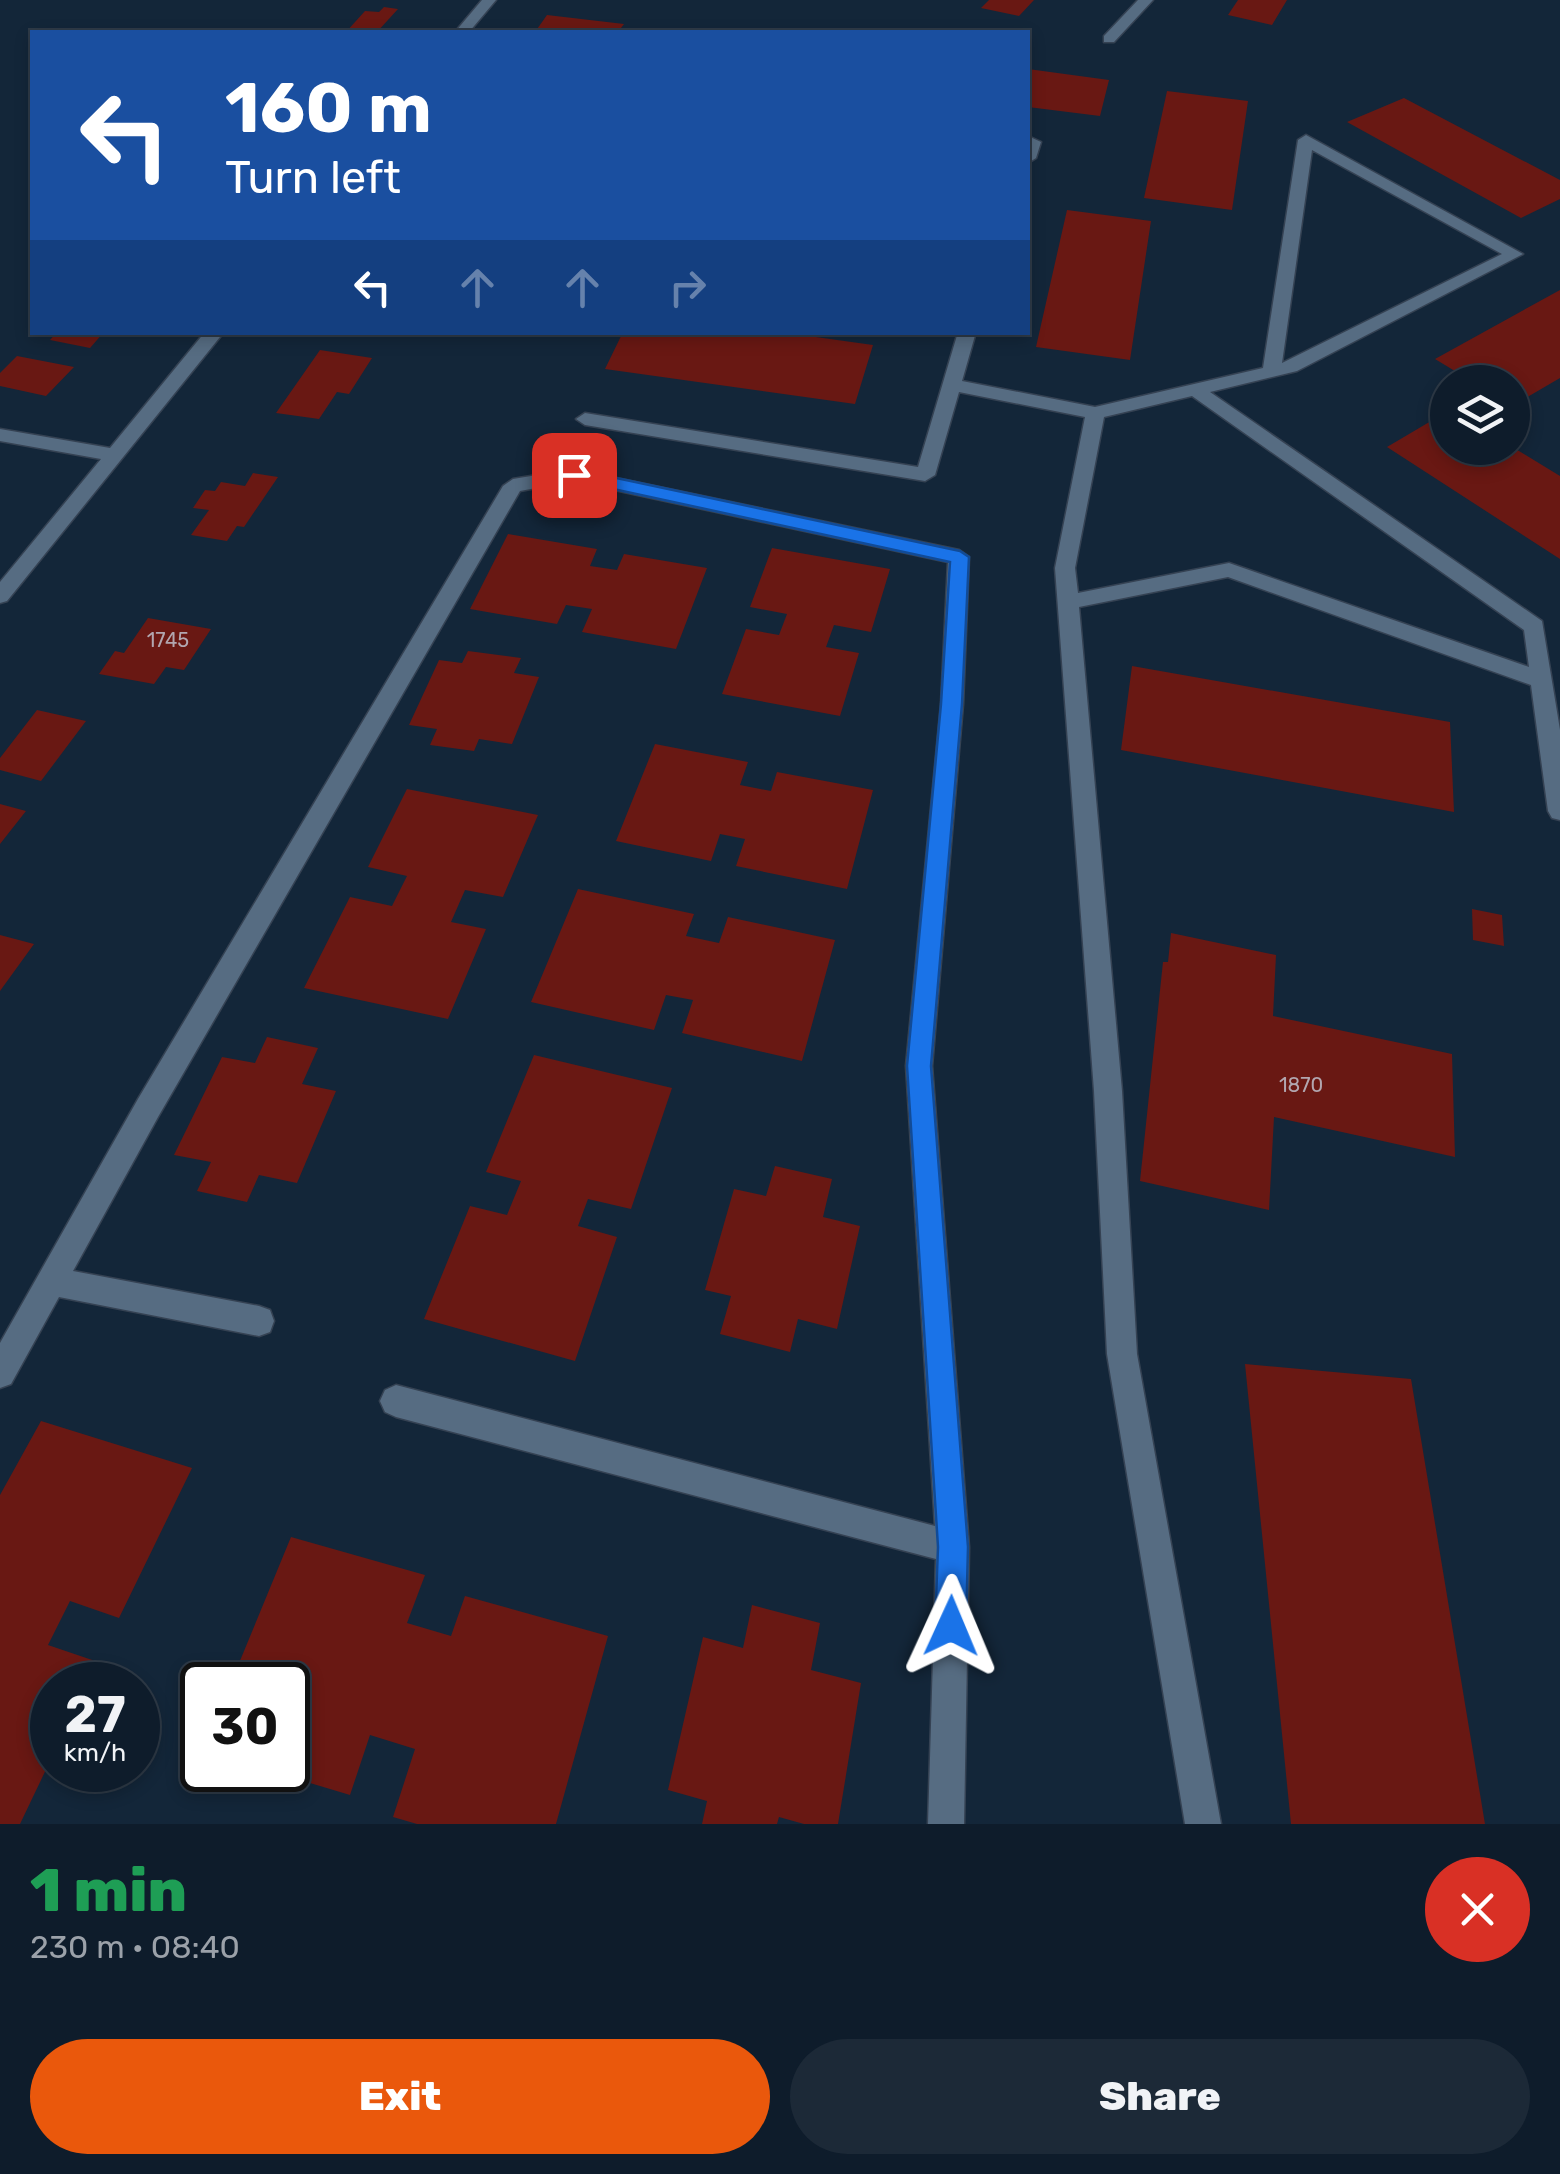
<!DOCTYPE html>
<html lang="en">
<head>
<meta charset="utf-8">
<style>
  :root { --surface:#0e1c2b; --page:#1c2937; --text:#f1f3f6; --muted:#9ba1a9; --line:#2e3a47; --accent:#ea580c }
  body { margin:0; font-family:Rubik,sans-serif; background:var(--page); color:var(--text); height:100vh; display:flex; flex-direction:column; font-size:38px; white-space:nowrap }
  * { box-sizing:border-box; margin:0 }
  p { font-size:32px; color:var(--muted) }
  .icon { flex:none; width:55px; height:55px; fill:none; stroke:currentColor; stroke-width:2; stroke-linecap:round; stroke-linejoin:round }
  .map { position:relative; height:1824px; overflow:hidden }
  .sheet { display:flex; flex-direction:column; background:var(--surface); flex:1 }
  .sheet>* { flex:none }
  .guide { position:absolute; left:30px; top:30px; width:1000px; height:305px; border-radius:0px; box-shadow:0 5px 15px #0003,0 0 0 2px var(--line); background:#1a4fa0; color:#fff; overflow:hidden }
  .buttons { position:absolute; left:1430px; top:365px; display:grid; gap:20px }
  .buttons a { display:grid; place-items:center; width:100px; height:100px; border-radius:50%; background:var(--surface); box-shadow:0 5px 15px #0003,0 0 0 2px var(--line); font-size:50px }
  .speed { position:absolute; left:30px; top:1662px; display:flex; gap:20px; font-size:50px; font-weight:700; text-align:center }
  .speed>* { display:grid; place-content:center; width:130px; height:130px; border-radius:50%; background:var(--surface); box-shadow:0 5px 15px #0003,0 0 0 2px var(--line); line-height:1 }
  .speed small { font-size:25px; font-weight:400 }
  .speed .limit { border:5px solid #111; border-radius:15px; background:#fff; color:#111 }
  .pin { position:absolute; display:grid; place-items:center; width:85px; height:85px; color:#fff; margin:-42px; border-radius:20px; box-shadow:0 5px 15px #0006 }
  .me { position:absolute; width:110px; margin:-55px; rotate:1deg; stroke-linejoin:round; filter:drop-shadow(0 0 8px #0008) }
  .turn { display:flex; align-items:center; gap:35px; height:210px; padding:0 30px; font-size:45px }
  .turn .icon { width:130px; height:130px; stroke-width:2.5 }
  .turn b { display:block; font-size:70px; line-height:85px }
  .lanes { display:flex; align-items:center; height:95px; padding:0 30px; background:#0003; justify-content:center; gap:50px; direction:ltr }
  .lanes .off { opacity:.35 }
  .round { display:grid; place-items:center; flex:none; width:105px; height:105px; border-radius:52px; background:var(--page) }
  .head { display:flex; align-items:center; justify-content:space-between; height:170px; padding:0 30px }
  h1 { font-size:60px; font-weight:800; line-height:75px; color:#1e9e55 }
  .button { display:flex; gap:20px; margin-top:auto; padding:20px 30px }
  .button a { flex:1; height:115px; border-radius:60px; background:var(--accent); color:#fff; font-size:40px; font-weight:800; line-height:115px; text-align:center }
  .button a+a { background:var(--page); color:var(--text) }
  .map>svg:first-child { display:block }
  .building { fill:#691813 }
  .lines { fill:none; stroke-linecap:round; stroke-linejoin:round }
  .minor-casing { stroke:#354253; stroke-width:3 }
  .minor { fill:#566c82; fill-rule:evenodd }
  .route { fill:#1a73e8; stroke:#114b97; stroke-width:2.5 }
  .labels { text-anchor:middle; stroke-width:10; stroke-linejoin:round; paint-order:stroke }
  .number-label { font-size:20px; fill:#b2a6af }
</style>
</head>
<body>
<div class="map">
<svg width="1560" height="1824" viewBox="0 0 1560 1824">
  <rect width="100%" height="100%" fill="#132639"/>
  <path class="building" d="M989,0h45l-15,16 -38,-8z
    M1238,0h49l-15,25 -44,-10z
    M384,7l14,2 -21,23h-31l19,-21 14,1z
    M547,15l77,9 -6,8h-83z
    M1028,69l81,11 -9,36 -72,-9z
    M1167,91l81,10 -16,109 -88,-12z
    M1404,98l156,82v19l-39,19 -174,-96z
    M1067,210l84,11 -21,139 -94,-13z
    M1560,290v88l-48,28v-24h-39l-38,-23z
    M57,332h47l-14,16 -40,-8z
    M623,332h157l93,13 -18,59 -250,-35z
    M320,350l52,8 -23,36 -12,-2 -18,27 -43,-6z
    M17,356l57,11 -28,29 -46,-10v-13z
    M1448,411v37h66l46,28v83l-173,-112z
    M253,473l25,4 -34,50 -7,-1 -10,15 -36,-6 18,-25 -16,-2 12,-18 10,1 6,-9 24,4z
    M508,534l89,15 -7,17 27,4 7,-16 83,14 -31,81 -94,-17 10,-23 -26,-4 -9,19 -87,-15z
    M772,548l118,21 -19,63 -37,-7 -8,22 33,6 -19,63 -118,-22 24,-65 33,6 8,-21 -37,-7z
    M148,618l63,11 -27,41 -18,-3 -12,17 -55,-10 16,-23 9,2z
    M468,651l53,7 -7,15 25,4 -27,67 -33,-5 -5,12 -44,-6 7,-16 -28,-4 30,-65 23,3z
    M1132,666l318,56 4,90 -333,-62z
    M37,710l49,11 -45,60 -41,-11v-12z
    M655,744l93,18 -8,23 31,6 6,-19 96,18 -26,99 -111,-23 9,-27 -25,-5 -9,27 -95,-20z
    M407,789l131,26 -35,82 -38,-7 -14,32 35,7 -38,90 -144,-31 46,-91 42,9 15,-30 -39,-9z
    M0,804l26,7 -26,33z
    M578,889l116,25 -8,22 33,7 9,-26 107,23 -33,121 -120,-28 11,-33 -27,-5 -12,35 -123,-28z
    M1472,909l30,6 2,31 -31,-6z
    M1171,933l105,22 -3,61 179,38 3,103 -181,-40 -5,93 -129,-29 23,-219h5z
    M0,935l34,9 -34,47z
    M267,1037l51,11 -16,36 34,7 -39,92 -38,-8 -12,27 -50,-11 14,-29 -37,-7 48,-98 33,6z
    M534,1055l138,33 -41,121 -43,-10 -10,27 39,11 -42,124 -151,-42 46,-113 37,9 14,-34 -35,-9z
    M775,1166l57,13 -9,38 37,9 -23,103 -39,-10 -8,33 -70,-18 11,-38 -26,-6 29,-101 32,7z
    M1245,1364l166,15 74,445h-194z
    M41,1421l151,47 -73,150 -49,-17 -22,44 50,17 -11,23h-35v72l-32,67h-20v-329z
    M291,1537l134,38 -18,48 44,13 14,-40 143,40 -52,188h-139l-24,-7 22,-68 -45,-14 -20,60 -80,-24 18,-1v-85h-58z
    M752,1605l68,18 -9,47 50,13 -23,141h-34l-25,-7 -2,7h-75l5,-23 -39,-11 35,-153 40,11z"/>
  <g class="lines">
    <defs>
      <path id="minor" d="M482,0h14l-27,32h-14z
        M1138,0h15l-39,42h-10v-6z
        M1306,135l217,119 -226,117 -87,21 332,229 18,109v90l-8,-2 -4,-7 -17,-126 -303,-108 -149,30 43,484 15,263 84,470h-36l-78,-470 -13,-263 -39,-523 30,-151 -126,-25 -24,83 -10,6 -340,-56 -9,-6 9,-6 333,54 40,-135h18l-14,49 133,26 168,-39 35,-228zM1312,150l190,104 -220,109zM1192,396l332,234 5,37 -300,-104 -151,30 -3,-25 29,-151z
        M1028,136l13,6 -5,16 -8,5z
        M205,332h19l-217,269 -7,2v-21l101,-123 -101,-18v-12l110,19z
        M573,469l386,81 10,7 -6,147 -31,362 37,481 -5,277h-36l8,-265 -540,-142 -11,-5 -5,-11 5,-11 11,-5 539,141 -29,-460 35,-362 7,-142 -375,-81 -53,10 -362,626 -85,154 186,35 11,4 4,11 -4,11 -11,4 -200,-39 -48,87 -11,4v-45l138,-244 365,-613 10,-7z"/>
    </defs>
    <use href="#minor" class="minor-casing"/>
    <use href="#minor" class="minor"/>
  </g>
  <path class="route" d="M574,469l386,82 9,6 -7,147 -31,362 37,481 -2,79 -4,11 -11,5 -11,-5 -5,-11 3,-79 -31,-481 34,-362 9,-142 -383,-83 -2,-4z"/>
  <g class="labels">
    <g class="number-label">
      <text x="168" y="647">1745</text>
      <text x="1301" y="1092">1870</text>
    </g>
  </g>
</svg>
<div class="buttons">
<a><svg class="icon" aria-label="layers" viewBox="0 0 24 24"><path d="M12 4l9 5-9 5-9-5zM3 14l9 5 9-5"/></svg></a>
</div>
<div class="speed"><div>27<small>km/h</small></div><div class="limit">30</div></div>
<div class="pin" style="left:574px;top:475px;background:#d93025"><svg class="icon" aria-label="arrive" viewBox="0 0 24 24"><path d="M6 21V4h12l-3 4 3 4H6"/></svg></div>
<svg class="me" style="left:951px;top:1626px" viewBox="-20 -20 40 40"><path d="M0-17L14 15 0 8-14 15z" fill="#1a73e8" stroke="#fff" stroke-width="4"/></svg>
<div class="guide">
<div class="turn"><svg class="icon" aria-label="left" viewBox="0 0 24 24"><path d="M17 20v-9H6M10 6l-5 5 5 5"/></svg><div><b>160 m</b>Turn left</div></div>
<div class="lanes"><svg class="icon" aria-label="left" viewBox="0 0 24 24"><path d="M17 20v-9H6M10 6l-5 5 5 5"/></svg><svg class="icon off" aria-label="ahead" viewBox="0 0 24 24"><path d="M12 20V5M6 11l6-6 6 6"/></svg><svg class="icon off" aria-label="ahead" viewBox="0 0 24 24"><path d="M12 20V5M6 11l6-6 6 6"/></svg><svg class="icon off" aria-label="right" viewBox="0 0 24 24"><path d="M7 20v-9h11M14 6l5 5-5 5"/></svg></div>
</div>
</div>
<section class="sheet">
<div class="head"><div><h1>1 min</h1><p>230 m · 08:40</p></div><a class="round" style="background:#d93025;color:#fff"><svg class="icon" aria-label="close" viewBox="0 0 24 24"><path d="M6 6l12 12M18 6L6 18"/></svg></a></div>
<div class="button"><a>Exit</a><a>Share</a></div>
</section>
</body>
</html>
